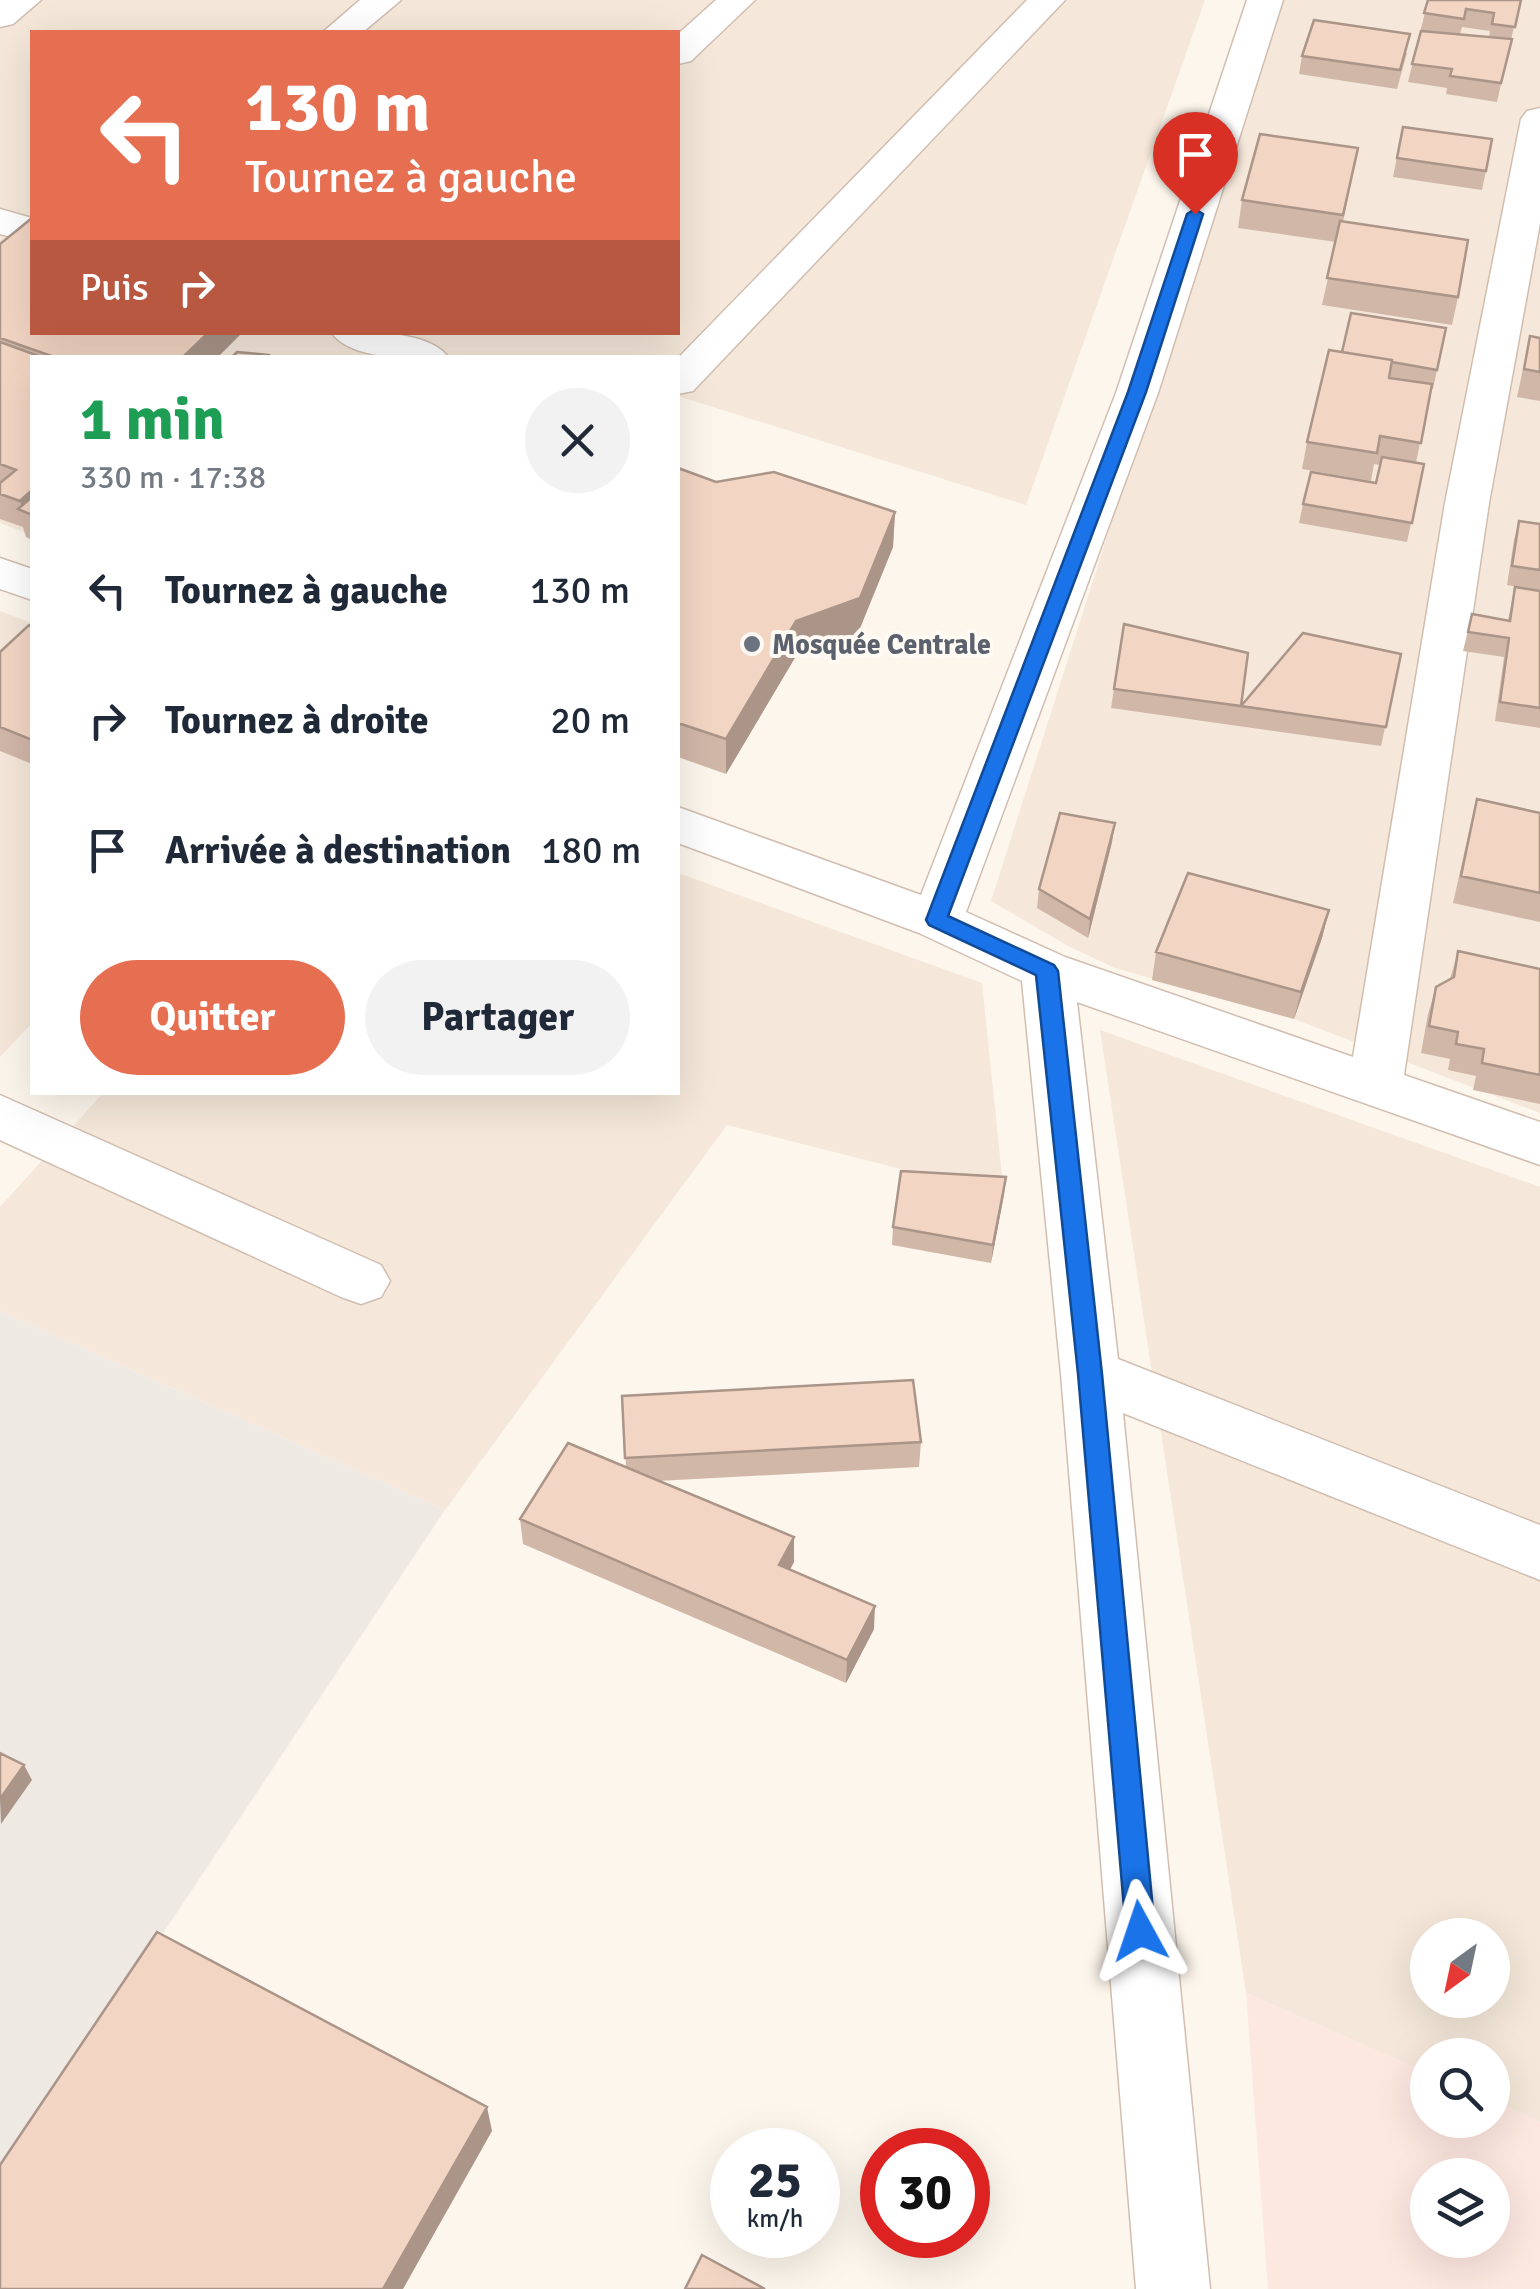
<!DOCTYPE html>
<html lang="fr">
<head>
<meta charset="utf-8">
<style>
  :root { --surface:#fff; --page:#f2f2f3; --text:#1f2937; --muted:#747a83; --accent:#e76f51 }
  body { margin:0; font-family:Signika,sans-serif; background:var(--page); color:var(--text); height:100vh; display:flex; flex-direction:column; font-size:38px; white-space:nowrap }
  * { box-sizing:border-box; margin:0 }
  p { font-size:32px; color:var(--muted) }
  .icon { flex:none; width:55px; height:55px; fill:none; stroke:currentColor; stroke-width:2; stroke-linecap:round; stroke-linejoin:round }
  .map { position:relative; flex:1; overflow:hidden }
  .side { position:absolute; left:30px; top:355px; width:650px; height:740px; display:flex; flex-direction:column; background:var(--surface); border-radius:0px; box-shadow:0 10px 40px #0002 }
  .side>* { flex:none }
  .banner { position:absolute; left:30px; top:30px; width:650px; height:305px; border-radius:0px; box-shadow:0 10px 40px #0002; background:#e76f51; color:#fff; overflow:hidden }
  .needle { width:65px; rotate:213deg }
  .tools { position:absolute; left:1410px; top:1918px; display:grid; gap:20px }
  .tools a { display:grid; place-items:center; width:100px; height:100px; border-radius:50%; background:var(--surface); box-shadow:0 10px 40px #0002; font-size:50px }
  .speed { position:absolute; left:710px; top:2128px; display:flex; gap:20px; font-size:50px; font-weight:700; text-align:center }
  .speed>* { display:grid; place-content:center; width:130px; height:130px; border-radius:50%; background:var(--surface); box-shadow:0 10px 40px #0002; line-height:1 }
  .speed small { font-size:25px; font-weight:400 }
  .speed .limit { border:15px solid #d22; background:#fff; color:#111 }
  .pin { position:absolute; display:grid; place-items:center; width:85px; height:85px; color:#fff; margin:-102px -42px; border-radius:50% 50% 50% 0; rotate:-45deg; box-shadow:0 0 10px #0007 }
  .pin .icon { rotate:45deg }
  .me { position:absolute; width:110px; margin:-55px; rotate:355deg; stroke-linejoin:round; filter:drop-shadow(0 0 8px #0008) }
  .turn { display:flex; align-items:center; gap:35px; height:210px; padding:0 50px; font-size:45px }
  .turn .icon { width:130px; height:130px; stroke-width:2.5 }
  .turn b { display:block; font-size:70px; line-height:85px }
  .then { display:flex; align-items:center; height:95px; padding:0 50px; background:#0003; gap:20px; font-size:38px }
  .round { display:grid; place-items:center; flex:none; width:105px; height:105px; border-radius:52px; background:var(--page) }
  .summary { display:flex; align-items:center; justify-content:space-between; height:170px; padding:0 50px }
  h1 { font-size:60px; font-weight:700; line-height:75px; color:#1e9e55 }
  .button { display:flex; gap:20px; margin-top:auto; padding:20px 50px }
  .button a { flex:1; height:115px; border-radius:60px; background:var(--accent); color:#fff; font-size:40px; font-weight:700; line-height:115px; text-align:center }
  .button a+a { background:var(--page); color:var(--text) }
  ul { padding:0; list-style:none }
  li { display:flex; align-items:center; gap:30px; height:130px; padding:0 50px }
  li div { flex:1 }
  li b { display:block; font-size:38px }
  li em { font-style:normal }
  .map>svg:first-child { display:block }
  .residential { fill:#f5e8da; fill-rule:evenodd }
  .commercial { fill:#fde8e0; fill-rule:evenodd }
  .industrial { fill:#efe9e4 }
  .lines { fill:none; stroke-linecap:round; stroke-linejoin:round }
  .minor-casing { stroke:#d1beb0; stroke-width:3 }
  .minor { fill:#fff; fill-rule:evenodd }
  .wall { fill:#d1b7a8; fill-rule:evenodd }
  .shaded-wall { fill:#aa9588 }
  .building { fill:#f3d5c3; stroke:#aa9588; stroke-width:2.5 }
  .route { fill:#1a73e8; stroke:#114b97; stroke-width:2.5 }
  .worship-dot { fill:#6b7280; stroke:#fffaf3; stroke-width:4 }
  .labels { text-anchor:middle; stroke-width:8; stroke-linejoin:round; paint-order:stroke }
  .worship-label { font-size:28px; font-weight:bold; fill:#5b616d; stroke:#fffaf3; text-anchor:start }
</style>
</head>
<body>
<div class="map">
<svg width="1540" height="2289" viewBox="0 0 1540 2289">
  <rect width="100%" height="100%" fill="#fdf6ec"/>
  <path class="residential" d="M0,0h1205l-179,505 -348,-109v-38h-646v177l-32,-12zM32,32h646v300h-646z
    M1278,0h262v1113l-246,-94 -179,-51 -45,-21 -79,-46z
    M0,611l32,12v400l-32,34z
    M678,873l304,110 22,212 -277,-70 -282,385 -445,-199v-104l103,-114 575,-1z
    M1100,1030l440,157v935l-47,-21 -1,-46h-64l-1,18 -181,-80zM1428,1935h64v65h-64z"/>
  <path class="commercial" d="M1246,1993l181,80 1,47h64l1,-19 47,21v167h-272zM1428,2175h64v65h-64z"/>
  <path class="industrial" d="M0,1311l445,199 -445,668z"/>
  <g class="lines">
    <defs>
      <path id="minor" d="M0,0h41l-28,24 -13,3z
        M360,0h41l-38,32h-40z
        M716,0h39l-64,61 -13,3v-30z
        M1027,0h38l-372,391 -15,3v-36z
        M1247,0h36l-125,393 -192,519 99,45 288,100 92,-554 76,-384 6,-8 13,-3v115l-51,280 -85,572 136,47v43l-463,-163 41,357 422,166v55l-417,-167 87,876h-74l-75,-915 -39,-393 -103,-48 -241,-90v-36l243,88 195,-502z
        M0,209l32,9v25l-32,-9z
        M331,332c32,0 98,-3 118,26 -31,0 -98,4 -118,-26z
        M0,558l32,11v31l-32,-11z
        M0,1095l381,170 9,16 -9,16 -20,7 -20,-7 -341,-157z"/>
    </defs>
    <use href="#minor" class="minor-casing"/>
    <use href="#minor" class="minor"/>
  </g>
  <path class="wall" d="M1428,0h92l-23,102 -51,-8 1,-6 -39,-6zM1462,27l28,4 -1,6 -29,-3z
    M1407,53l-10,36 -98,-15 3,-18z
    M1403,127l83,44 -4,19 -89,-13z
    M1358,148l-15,74 115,75 -6,28 -130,-20 14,-63 -98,-14 4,-28z
    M0,244l32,88 185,26h-185v182l-6,-3 -3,-10 -23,-8z
    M1530,336l10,2v63l-23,-4z
    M1342,352l95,18 -4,19 -2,-1 -15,75 8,1 -17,78 -108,-19 4,-19 73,-21 4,-18 -6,-1 -3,17 -69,-12 5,-27z
    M678,468l38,14 179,30 -2,35 -35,86 -62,23 -70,118 -48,-17z
    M1519,521l21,3v67l-33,-6 7,-45z
    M1515,587l25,4v137l-45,-7 9,-64 -41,-6 9,-37 36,6z
    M1124,624l117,82 160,-52 -20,92 -270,-38z
    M32,627v137l-32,-13v-99z
    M1477,799l63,14v109l-87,-19 17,-76z
    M1112,842l-24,96 -51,-30 2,-19z
    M1329,910l-7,28 -28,81 -142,-39 4,-28z
    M1458,951l82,18v135l-67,-14 3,-14 -28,-6 2,-11 -29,-6 7,-39 8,-27 14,-8z
    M1006,1177l-15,86 -99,-18 1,-18z
    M622,1396l299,46 -2,25 -261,14 136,81 -4,8 84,59 -28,54 -323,-139 -3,-25 106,-52z"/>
  <path class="shaded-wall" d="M209,332h34l-26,26h-35z
    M32,490v25l-9,-4 -3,-10z
    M895,512l-2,35 -35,86 -62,23 -70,118v-35l70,-118z
    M1115,823l-3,19 -24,96 2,-19z
    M1329,910l-7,28 -28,81 7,-27z
    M1006,1177l-2,18 -13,68 2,-18z
    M794,1537v25l-15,27v-24z
    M875,1606l-1,23 -28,54 1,-23z
    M24,1765l8,15 -31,44 -1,-25z
    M487,2107l5,24 -89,158h-20z"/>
  <path class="building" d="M1428,0h93l-6,27 -23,-3 2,-11 -28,-4 -2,10 -40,-6z
    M1314,20l96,14 -10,36 -98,-14z
    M1421,31l91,8 -11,44 -51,-7 2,-7 -40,-5z
    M1403,127l89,12 -6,32 -89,-13z
    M1260,134l98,14 -15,67 -101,-15z
    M32,218v114h177l-27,26h-125l-57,-20v-94z
    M1340,221l128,19 -10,57 -131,-19z
    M1351,313l95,15 -9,42 -45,-8v-2l-50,-8z
    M1530,336l10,2v34l-16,-3z
    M0,342l44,16h-12v132l-12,11 -20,-7v-11l16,-13 -16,-6z
    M1329,350l63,10 -3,18 43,6 -11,59 -41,-7 -3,17 -70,-11z
    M237,352l32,3 -1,3h-37z
    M1382,457l42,7 -12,59 -109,-19 8,-32 65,11z
    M678,468l38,14 58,-10 121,40 -35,86 -64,23 -70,118 -48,-16z
    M32,497v18l-14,-6z
    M1519,521l21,3v46l-28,-4z
    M1515,587l25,4v117l-40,-6 9,-64 -41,-6 4,-18 38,7z
    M1124,624l124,29 -7,53 -127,-17z
    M29,625l3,2v113l-32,-13v-75z
    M1303,633l98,21 -15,73 -145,-21z
    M1477,799l63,14v80l-79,-17z
    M1060,813l55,10 -25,96 -51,-30z
    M1188,873l141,37 -28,82 -145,-40z
    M1458,951l82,18v106l-58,-12 2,-14 -28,-5 2,-12 -29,-6 7,-39 18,-10z
    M901,1171l105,6 -13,68 -100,-18z
    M913,1380l8,62 -296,16 -3,-62z
    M568,1443l226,94 -15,28 96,41 -28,54 -327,-141z
    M0,1753l24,12 -24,34z
    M157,1932l330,175 -104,182h-383v-124z
    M702,2255l63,34h-80z"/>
  <path class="route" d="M1195,209l8,5 -57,178 -198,524 106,49 4,6 44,403 53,557 -5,10 -10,4 -9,-4 -5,-10 -48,-557 -42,-399 -107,-50 -3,-5 202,-528 59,-178z"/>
  <circle class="worship-dot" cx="752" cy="644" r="10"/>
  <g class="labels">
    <g class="worship-label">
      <text x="772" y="654">Mosquée Centrale</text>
    </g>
  </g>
</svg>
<div class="tools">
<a><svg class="needle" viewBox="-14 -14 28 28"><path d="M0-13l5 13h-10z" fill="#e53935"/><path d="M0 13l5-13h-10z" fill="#747a83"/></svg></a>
<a><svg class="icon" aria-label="search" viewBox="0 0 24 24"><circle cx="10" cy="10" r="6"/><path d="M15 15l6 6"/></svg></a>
<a><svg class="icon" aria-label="layers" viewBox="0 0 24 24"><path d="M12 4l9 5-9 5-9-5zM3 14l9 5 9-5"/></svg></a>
</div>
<div class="speed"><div>25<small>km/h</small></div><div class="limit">30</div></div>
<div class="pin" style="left:1195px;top:214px;background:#d93025"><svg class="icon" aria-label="arrive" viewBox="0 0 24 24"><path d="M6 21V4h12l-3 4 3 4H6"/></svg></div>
<svg class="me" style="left:1140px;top:1931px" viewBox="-20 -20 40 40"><path d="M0-17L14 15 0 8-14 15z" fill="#1a73e8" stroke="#fff" stroke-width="4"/></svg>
<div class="banner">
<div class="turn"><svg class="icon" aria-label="left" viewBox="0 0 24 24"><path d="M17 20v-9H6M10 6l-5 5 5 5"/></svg><div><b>130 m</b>Tournez à gauche</div></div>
<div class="then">Puis<svg class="icon" aria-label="right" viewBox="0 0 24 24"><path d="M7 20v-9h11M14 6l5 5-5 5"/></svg></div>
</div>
<section class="side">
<div class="summary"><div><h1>1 min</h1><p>330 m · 17:38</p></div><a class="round"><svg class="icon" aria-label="close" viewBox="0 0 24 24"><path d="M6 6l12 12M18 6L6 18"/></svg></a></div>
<ul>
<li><svg class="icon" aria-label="left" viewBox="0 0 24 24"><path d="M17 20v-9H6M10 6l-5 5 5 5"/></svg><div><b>Tournez à gauche</b></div><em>130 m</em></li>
<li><svg class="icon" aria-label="right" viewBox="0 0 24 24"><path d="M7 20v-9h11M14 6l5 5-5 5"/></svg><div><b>Tournez à droite</b></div><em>20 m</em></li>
<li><svg class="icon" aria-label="arrive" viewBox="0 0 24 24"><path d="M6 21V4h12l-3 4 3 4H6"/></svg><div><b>Arrivée à destination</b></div><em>180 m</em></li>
</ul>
<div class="button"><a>Quitter</a><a>Partager</a></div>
</section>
</div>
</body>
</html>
